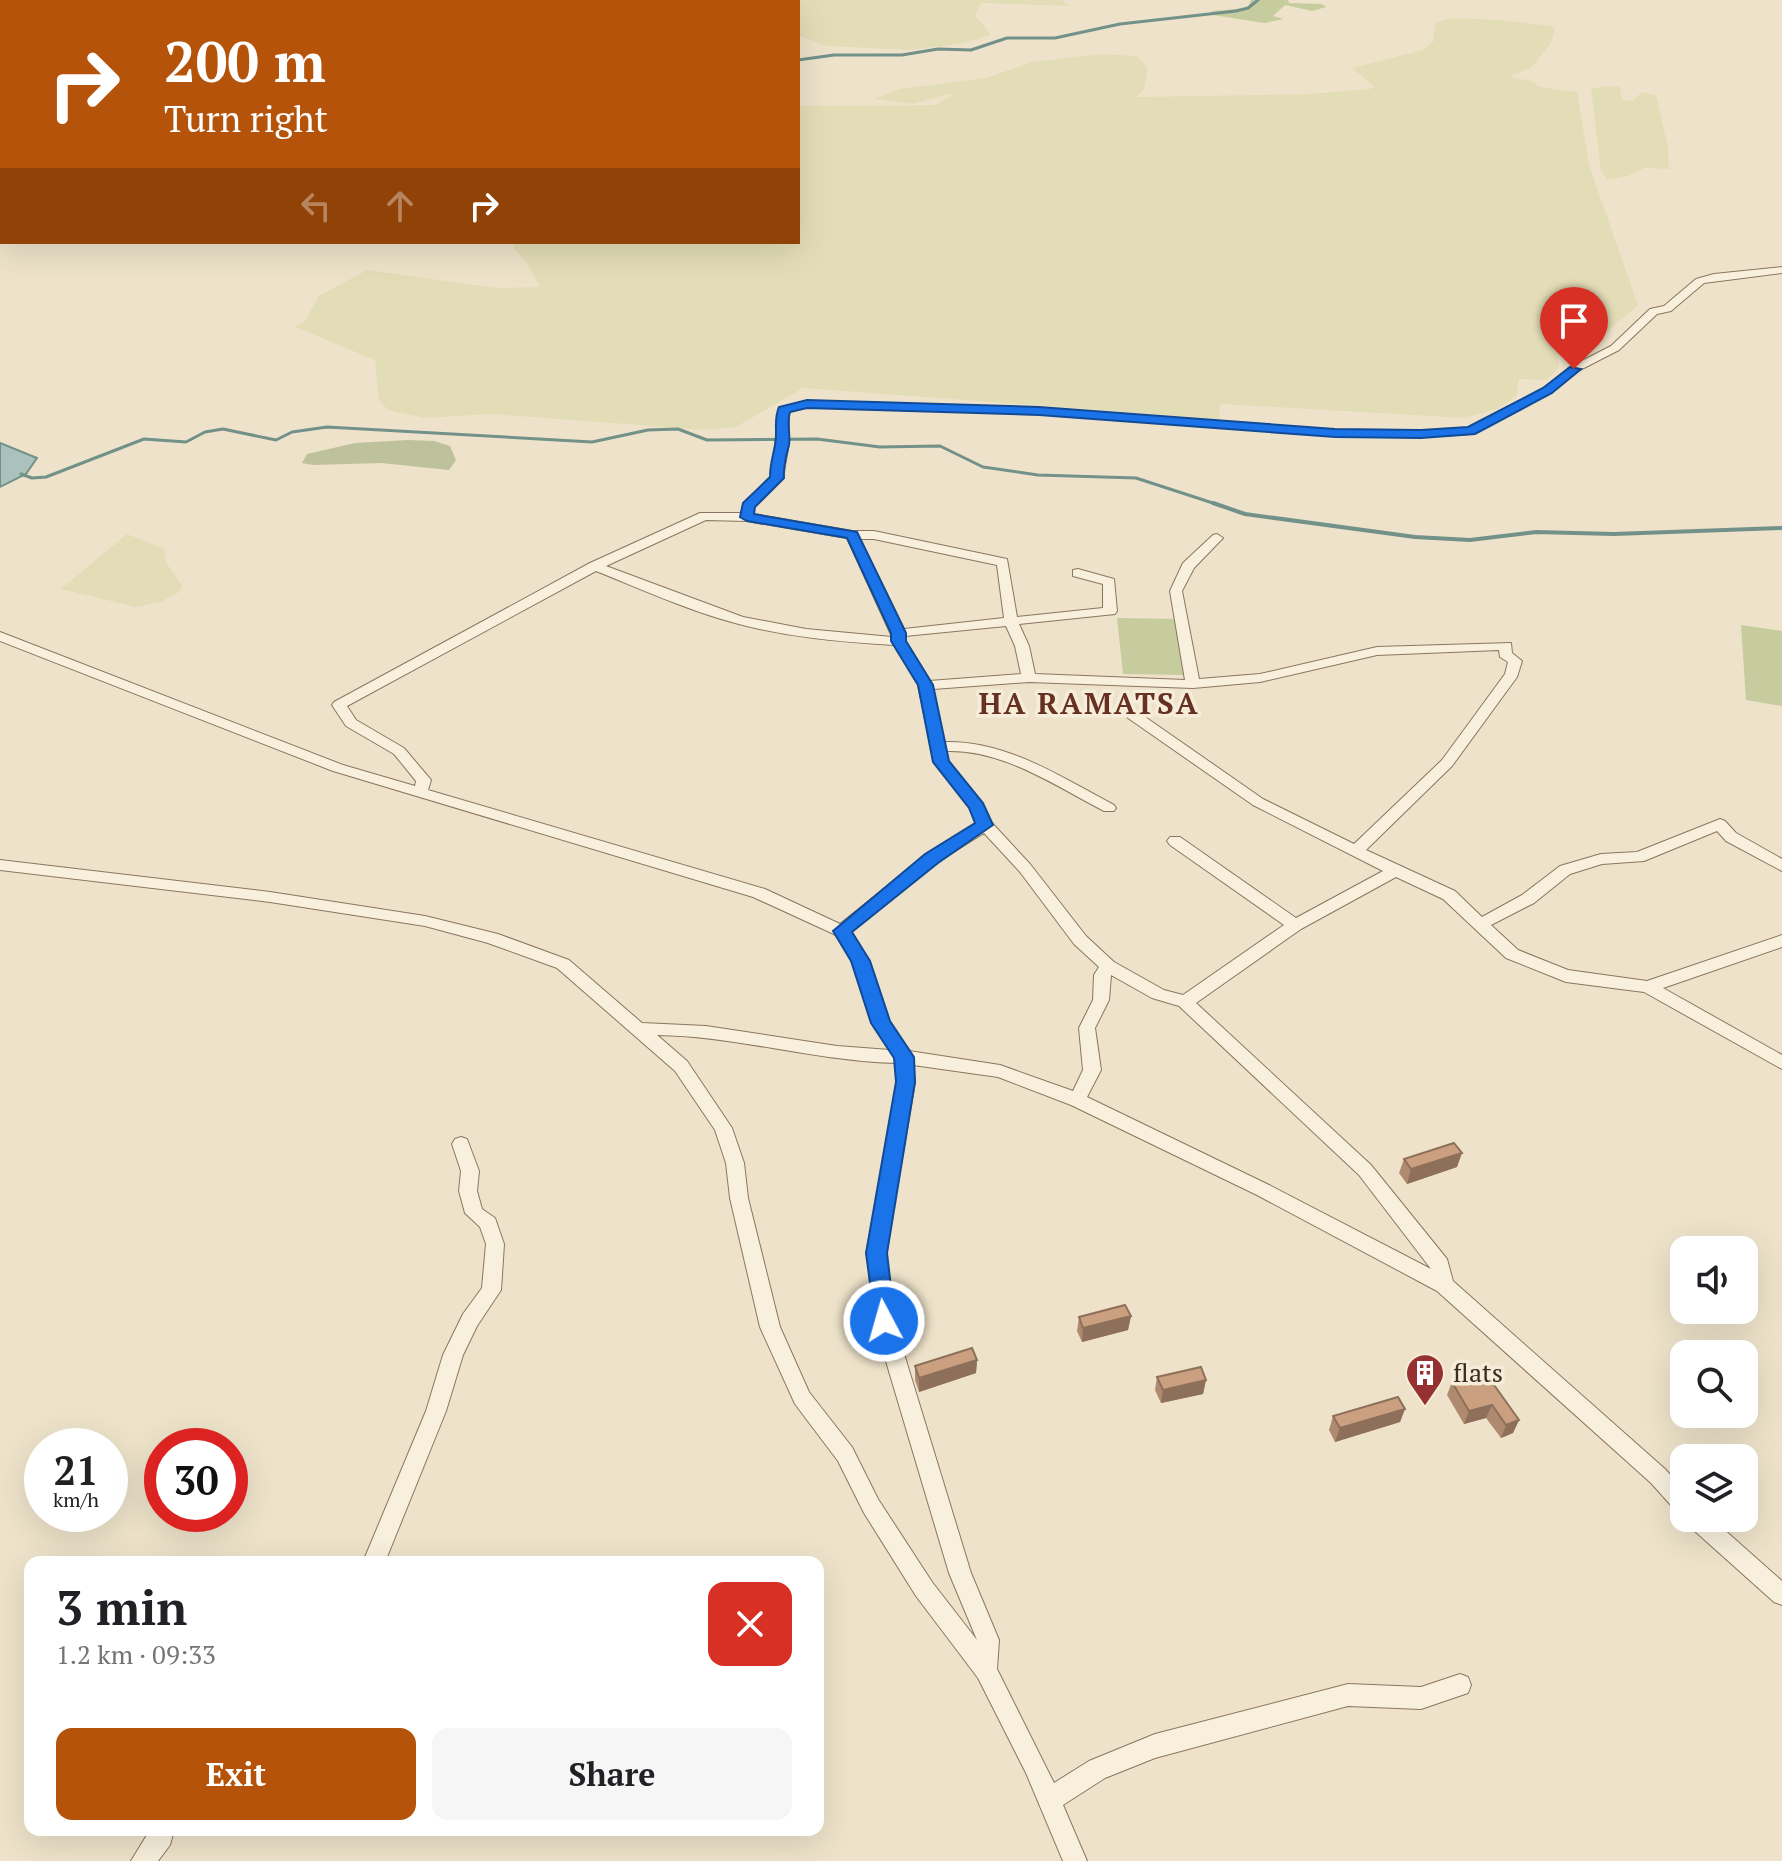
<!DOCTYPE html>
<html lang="en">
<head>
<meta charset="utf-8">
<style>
  :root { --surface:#fff; --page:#f6f6f6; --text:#202124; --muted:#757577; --accent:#b45309 }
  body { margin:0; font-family:"PT Serif",serif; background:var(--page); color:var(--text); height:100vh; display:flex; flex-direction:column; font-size:30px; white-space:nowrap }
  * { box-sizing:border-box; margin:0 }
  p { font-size:26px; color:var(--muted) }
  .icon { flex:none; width:44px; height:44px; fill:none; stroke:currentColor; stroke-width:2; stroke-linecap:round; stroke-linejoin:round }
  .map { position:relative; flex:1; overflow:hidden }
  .details { position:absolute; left:24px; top:1556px; width:800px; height:280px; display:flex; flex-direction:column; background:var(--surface); border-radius:16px; box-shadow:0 8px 32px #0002 }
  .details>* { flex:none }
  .banner { position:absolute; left:0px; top:0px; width:800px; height:244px; box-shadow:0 8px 32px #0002; background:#b45309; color:#fff; overflow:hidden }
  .buttons { position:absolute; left:1670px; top:1236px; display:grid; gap:16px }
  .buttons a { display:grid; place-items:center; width:88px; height:88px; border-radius:16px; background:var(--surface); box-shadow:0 8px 32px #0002; font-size:40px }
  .speed { position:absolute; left:24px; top:1428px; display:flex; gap:16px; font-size:40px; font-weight:700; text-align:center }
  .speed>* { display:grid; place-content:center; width:104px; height:104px; border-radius:50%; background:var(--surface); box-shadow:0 8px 32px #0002; line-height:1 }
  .speed small { font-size:20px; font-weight:400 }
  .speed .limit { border:12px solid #d22; background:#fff; color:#111 }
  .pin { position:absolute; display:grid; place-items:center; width:68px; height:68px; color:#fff; margin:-82px -34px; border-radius:50% 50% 50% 0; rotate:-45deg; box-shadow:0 0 8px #0007 }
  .pin .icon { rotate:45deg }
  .me { position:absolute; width:88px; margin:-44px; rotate:354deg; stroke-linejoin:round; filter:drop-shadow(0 0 6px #0008) }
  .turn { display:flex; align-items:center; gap:28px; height:168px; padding:0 32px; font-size:36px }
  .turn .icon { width:104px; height:104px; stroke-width:2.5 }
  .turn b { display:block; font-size:56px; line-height:68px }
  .lanes { display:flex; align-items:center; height:76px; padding:0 32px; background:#0003; justify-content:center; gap:40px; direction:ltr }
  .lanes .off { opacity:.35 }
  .round { display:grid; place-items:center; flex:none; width:84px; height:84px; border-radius:16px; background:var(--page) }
  .head { display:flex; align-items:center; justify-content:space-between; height:136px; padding:0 32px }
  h1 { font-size:48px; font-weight:700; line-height:60px }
  .action { display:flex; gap:16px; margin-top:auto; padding:16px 32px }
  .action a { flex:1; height:92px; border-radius:16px; background:var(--accent); color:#fff; font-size:32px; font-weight:700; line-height:92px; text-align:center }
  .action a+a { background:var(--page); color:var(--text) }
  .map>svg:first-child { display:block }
  .farmland { fill:#e3ddb7 }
  .green { fill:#c6cc9d }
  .cemetery { fill:#bdc29c }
  .water { fill:#aac2bb; stroke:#719189; stroke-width:2 }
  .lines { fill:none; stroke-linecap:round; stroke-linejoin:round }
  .stream-far1 { stroke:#719189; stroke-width:3 }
  .stream { stroke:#719189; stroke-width:4 }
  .minor-casing { stroke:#8a765e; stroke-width:2 }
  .minor { fill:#f8f0dd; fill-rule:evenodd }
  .wall { fill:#af8a6f }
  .shaded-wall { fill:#8e705a }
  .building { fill:#cba081; stroke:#8e705a; stroke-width:2 }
  .route { fill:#1a73e8; stroke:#114b97; stroke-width:2 }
  .labels { text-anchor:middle; stroke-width:7; stroke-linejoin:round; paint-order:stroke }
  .near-poi-label { font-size:26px; fill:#3b2e21; stroke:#f5edd9; text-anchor:start }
  .district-label { font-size:30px; font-weight:bold; letter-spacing:2px; fill:#673122; stroke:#f5edd9 }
</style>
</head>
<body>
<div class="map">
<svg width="1782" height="1861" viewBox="0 0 1782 1861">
  <rect width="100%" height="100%" fill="#eee3ca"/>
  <path class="farmland" d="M484,0h578l8,6 -89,-3 -6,12 16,20 -32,9 -50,6 -82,-4 -27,-10 -2,-34z
    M1452,18l48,2 52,6 3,4 -4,13 -19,24 -22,10 22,4 7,6 38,5 12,73 49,140 -30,26 -33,8 -8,-20 -15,-1 7,49 -12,13 -28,-1 -2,16 -9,7 -11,7 -33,9 -244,-14 -1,15 -416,-31 -67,39 -32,3 -213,-16 -67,4 -36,-8 -9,-10 -4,-40 -80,-33 9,-5 15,-26 48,-26 130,18 43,-1 -14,-25 -13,-15 3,-5h282v-136l139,-1 17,-12 -42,11 -37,-5 24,-10 87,-11 46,-16 69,-8 36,2 11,12 -4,21 -8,8 174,-3 59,-5 6,-2 -23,-19 71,-18 10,-8 3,-19z
    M1607,86l13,1 2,13 10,1 10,-9 14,3 12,52 1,22 -25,-1 -16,8 -20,4 -7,-9 -10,-82z
    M127,534l38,15v12l17,24 -3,7 -18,10 -25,5 -75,-18z"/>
  <path class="green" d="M1251,0h37l1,3 33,1 4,3 -14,4 -27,-6 -12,11 11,3 -20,4 -57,-9 6,-3 35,-3z
    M1117,618l62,1 8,56 -64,-1z
    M1741,625l41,6v75l-36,-6z"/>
  <path class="cemetery" d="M408,440l26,1 16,5 6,14 -7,10 -68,-7 -68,2 -11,-2 5,-9 48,-11z"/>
  <path class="water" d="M0,443l37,15 -11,16 -26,13z"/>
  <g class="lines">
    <path class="stream-far1" d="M248,2l7,-2
      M798,60l36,-5h68l36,-6 33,1 36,-12h48l65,-14 116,-13 12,-3 10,-8
      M21,474l11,4 14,-1 98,-38 42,3 19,-10 18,-3 53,11 16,-8 35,-5 265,15 56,-12 30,-1 29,11 110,-1 63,8 60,-1 43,21 55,8 98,3 83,27"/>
    <path class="stream" d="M1213,503l32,11 170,23 55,3 66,-8 78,2 168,-6"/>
    <defs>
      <path id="minor" d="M0,177h2v6h-2z
        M2,234v6l-2,1v-6z
        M1782,267v6l-78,10 -33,28 -14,3 -38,36 -41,21 -26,21 -81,42 -50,3 -86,-1 -296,-22 -232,-7 -18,5v30l-6,36 -29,29 -1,7 99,17h22l133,28 10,58 86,-9v-24l-30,-8v-6l5,-1 36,10 3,32 -2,3 -96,10 10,22 6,28 150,6 -15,-89 13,-28 30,-28 4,-1 6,4 -29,30 -12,23 17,88 61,-5 117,-27 134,-4 1,10 10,8 -5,16 -65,89 -86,84 89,41 27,26 40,-22 38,-29 41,-12 36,-2 83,-33 5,2 11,12 46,26v12l-56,-30 -9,-10 -73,30 -42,3 -32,10 -36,29 -43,22 27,25 50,20 79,11 135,-46v12l-119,41 119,67v14l-138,-77 -78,-10 -60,-24 -63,-59 -47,-22 -95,52 -105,74 175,162 76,94 6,22 212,188 19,21v25l-7,-3 -26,-29 -214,-192 -180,-96 -186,-90 -73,-28 -85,-12 2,17 -29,171 8,68 77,252 28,67 -2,29 57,114 35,-22 66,-27 193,-50 73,3 39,-13 8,3 3,8 -3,8 -47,16 -73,-3 -193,52 -50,20 -42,27 24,56h-24l-37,-88 -48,-95 -62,-82 -52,-83 -26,-52 -43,-57 -35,-77 -30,-129 -4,-35 -11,-33 -40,-59 -118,-103 -69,-25 -63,-17 -155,-24 -270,-32v-10l270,32 155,24 73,18 71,26 73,63 64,3 131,20 53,4 -17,-27 -20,-61 -17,-27 -83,-38 -420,-126 -333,-130v-9l343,133 72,21 1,-5 -22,-27 -48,-28 -14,-21 2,-3 256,-139 110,-50h41l3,-10 27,-26 9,-69 27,-7 232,7 296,22 86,1 48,-3 75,-40 26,-21 41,-21 39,-37 14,-3 32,-27 18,-5zM706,520l41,1 100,17 45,99 -86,-8 -63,-12 -137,-51zM860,539h14l123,26 7,53 -100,11zM596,571c45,18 91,39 139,52 52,14 105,19 159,22l24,40 16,77 36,46 7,15 -51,32 -86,69 -75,-35 -337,-99 3,-10 -27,-32 -48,-28 -9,-14zM1006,626l9,20 6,28 -92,7 -24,-40v-5zM1499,650l1,7 8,5 -3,12 -63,86 -88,84 -91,-45 -125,-87h-10l-2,3 2,3 125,87 130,66 -87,47 -116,-81h-10l-3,4 3,4 114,80 -101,70 -19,-5 -50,-28 -28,-26 -56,-72 -38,-41 -10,-19 -34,-43 -2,-10c57,-2 109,35 158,60h10l2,-3 -2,-3c-53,-28 -108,-65 -170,-63l-11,-53 96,-7 164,6 67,-6 117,-27zM984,833l36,39 54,72 25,23 -5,8 -1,25 -14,28 4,42 -10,21 -73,-26 -91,-14 -20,-29 -20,-61 -18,-29 85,-69zM1111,975l41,23 27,8 180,169 72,94 -162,-84 -182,-88 14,-27 -6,-42 14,-28zM657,1035c80,1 158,26 239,28l1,19 -29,171 6,68 75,252 28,67 -45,-58 -54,-83 -26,-52 -43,-55 -29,-65 -32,-129 -4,-35 -12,-35 -45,-67z
        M461,1137l6,2 12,32 -2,20 5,18 13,9 9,26 -3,46 -24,36 -14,29 -17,56 -61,151h-22l63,-151 17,-56 20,-41 19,-26 4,-44 -6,-17 -15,-14 -6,-22 2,-20 -9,-27 3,-5z
        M1685,1518h26l71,63v24l-8,-3 -86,-77z
        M150,1830h24l-4,15 -12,16h-27z"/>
    </defs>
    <use href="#minor" class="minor-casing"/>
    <use href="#minor" class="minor"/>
  </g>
  <path class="wall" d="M1404,1159l53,8 -50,17 -8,-11z
    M1131,1316l-3,14 -46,12 -5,-11 2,-14z
    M977,1360l-1,13 -57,19 -4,-12v-14z
    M1157,1377l49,3 -3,14 -42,9 -6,-13z
    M1452,1382h19l48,38 -6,13 -12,5 -15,-20 -22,6 -17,-29z
    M1405,1409l-5,13 -65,20 -6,-12 4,-14z"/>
  <path class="shaded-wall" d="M1462,1153l-5,14 -50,17 4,-15z
    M1131,1316l-3,14 -46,12 1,-14z
    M977,1360l-1,13 -57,19v-14z
    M1206,1380l-3,14 -42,9 2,-13z
    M1492,1405l-6,13 -22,6 5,-13z
    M1405,1409l-5,13 -65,20 5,-14z
    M1519,1420l-6,13 -12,5 5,-13z"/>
  <path class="building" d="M1454,1143l8,10 -51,16 -7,-10z
    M1125,1305l6,11 -48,12 -4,-11z
    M972,1348l5,12 -58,18 -4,-12z
    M1201,1367l5,13 -43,10 -6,-13z
    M1487,1375l32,45 -13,5 -14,-20 -23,6 -17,-29 16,-4 3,4z
    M1398,1397l7,12 -65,19 -7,-12z"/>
  <path class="route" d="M1570,367l11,2 -29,24 -77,41 -54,4 -86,-1 -296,-22 -232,-7 -17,4c-4,12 1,22 -1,33 -3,12 -6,20 -5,33l-29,29 -1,7 103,18 49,101v8l27,44 16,76 34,42 10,22 -55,38 -86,69 18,29 20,60 24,36 1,25 -28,171 8,68 -4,7 -7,3 -8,-3 -10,-75 30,-171 -2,-24 -23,-35 -20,-62 -18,-30 92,-77 50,-31 -6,-15 -36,-46 -15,-77 -27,-44v-8l-44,-95 -100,-17 -7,-4 3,-14 27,-26c0,-13 3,-20 5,-32 3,-14 -2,-24 4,-38l28,-7 232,7 296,22 86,1 47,-3 75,-39z"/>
  <defs>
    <symbol id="building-pin" viewBox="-11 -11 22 30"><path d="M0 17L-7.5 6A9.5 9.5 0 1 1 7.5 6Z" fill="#973030" stroke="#f5edd9"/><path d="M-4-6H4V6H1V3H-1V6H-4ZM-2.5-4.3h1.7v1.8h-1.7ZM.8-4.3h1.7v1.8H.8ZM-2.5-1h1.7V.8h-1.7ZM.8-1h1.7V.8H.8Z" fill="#fff"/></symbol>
  </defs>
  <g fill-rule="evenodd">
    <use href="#building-pin" x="1403" y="1351" width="44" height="60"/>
  </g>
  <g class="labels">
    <g class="near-poi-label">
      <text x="1453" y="1382">flats</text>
    </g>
    <g class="district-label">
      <text x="1089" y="714">HA RAMATSA</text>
    </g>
  </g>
</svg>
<div class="buttons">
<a><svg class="icon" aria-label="sound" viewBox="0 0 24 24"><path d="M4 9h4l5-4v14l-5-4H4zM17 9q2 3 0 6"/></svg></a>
<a><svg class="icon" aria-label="search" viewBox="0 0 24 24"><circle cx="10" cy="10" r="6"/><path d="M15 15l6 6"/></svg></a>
<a><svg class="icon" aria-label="layers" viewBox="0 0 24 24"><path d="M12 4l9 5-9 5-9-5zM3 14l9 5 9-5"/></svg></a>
</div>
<div class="speed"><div>21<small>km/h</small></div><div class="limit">30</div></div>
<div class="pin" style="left:1574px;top:369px;background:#d93025"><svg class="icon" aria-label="arrive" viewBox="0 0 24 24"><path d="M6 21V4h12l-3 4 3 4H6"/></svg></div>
<svg class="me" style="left:884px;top:1321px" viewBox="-20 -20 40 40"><circle r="17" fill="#1a73e8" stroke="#fff" stroke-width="3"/><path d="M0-11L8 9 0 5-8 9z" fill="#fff"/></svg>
<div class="banner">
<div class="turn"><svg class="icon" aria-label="right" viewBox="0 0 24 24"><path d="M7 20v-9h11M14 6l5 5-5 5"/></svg><div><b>200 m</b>Turn right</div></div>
<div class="lanes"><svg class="icon off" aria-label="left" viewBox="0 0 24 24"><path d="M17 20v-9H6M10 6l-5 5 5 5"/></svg><svg class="icon off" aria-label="ahead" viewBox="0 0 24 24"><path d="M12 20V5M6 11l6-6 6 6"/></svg><svg class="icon" aria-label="right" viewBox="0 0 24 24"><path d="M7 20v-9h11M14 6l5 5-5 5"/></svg></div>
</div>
<section class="details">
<div class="head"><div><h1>3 min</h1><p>1.2 km · 09:33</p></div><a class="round" style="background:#d93025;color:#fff"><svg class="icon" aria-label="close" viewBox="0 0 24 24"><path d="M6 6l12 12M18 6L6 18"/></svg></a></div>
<div class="action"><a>Exit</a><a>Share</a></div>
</section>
</div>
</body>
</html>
